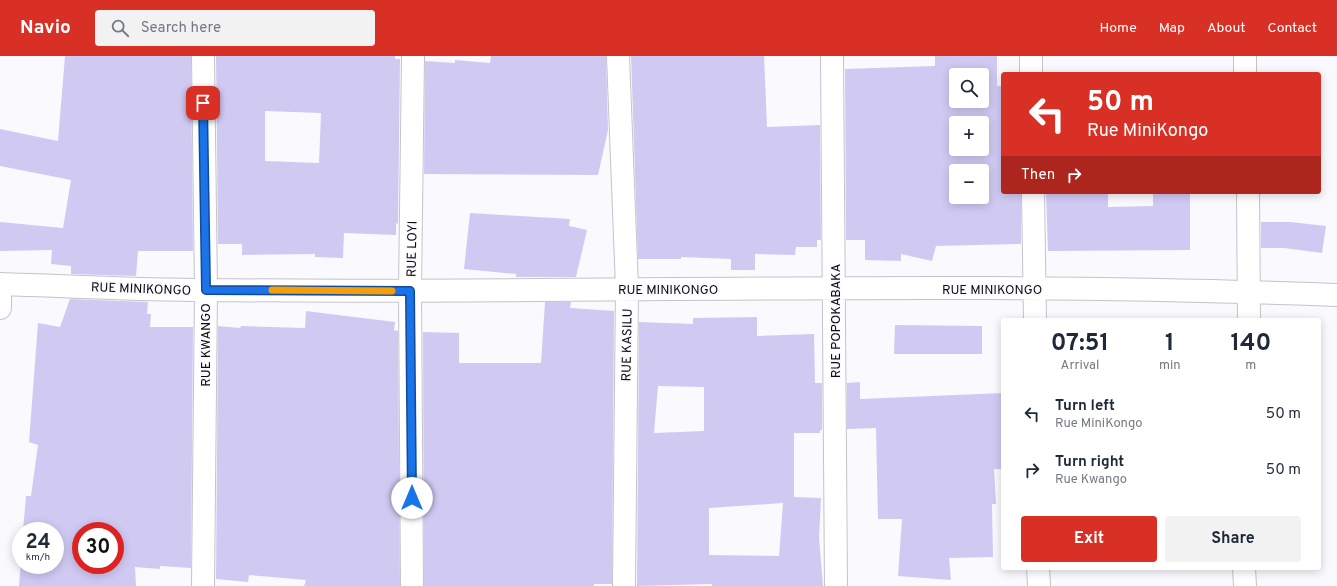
<!DOCTYPE html>
<html lang="en">
<head>
<meta charset="utf-8">
<style>
  :root { --surface:#fff; --page:#f2f2f3; --text:#1f2937; --muted:#747a83; --accent:#d93025 }
  body { margin:0; font-family:Overpass,sans-serif; background:var(--page); color:var(--text); height:100vh; display:flex; flex-direction:column; font-size:15px; white-space:nowrap }
  * { box-sizing:border-box; margin:0 }
  p { font-size:13px; color:var(--muted) }
  .icon { flex:none; width:22px; height:22px; fill:none; stroke:currentColor; stroke-width:2; stroke-linecap:round; stroke-linejoin:round }
  .map { position:relative; flex:1; overflow:hidden }
  .details { position:absolute; left:1001px; top:262px; width:320px; height:252px; display:flex; flex-direction:column; background:var(--surface); border-radius:4px; box-shadow:0 2px 10px #0003 }
  .details>* { flex:none }
  .guide { position:absolute; left:1001px; top:16px; width:320px; height:122px; border-radius:4px; box-shadow:0 2px 10px #0003; background:#d93025; color:#fff; overflow:hidden }
  .tools { position:absolute; left:949px; top:12px; display:grid; gap:8px }
  .tools a { display:grid; place-items:center; width:40px; height:40px; border-radius:4px; background:var(--surface); box-shadow:0 2px 10px #0003; font-size:20px }
  .speed { position:absolute; left:12px; top:466px; display:flex; gap:8px; font-size:20px; font-weight:700; text-align:center }
  .speed>* { display:grid; place-content:center; width:52px; height:52px; border-radius:50%; background:var(--surface); box-shadow:0 2px 10px #0003; line-height:1 }
  .speed small { font-size:10px; font-weight:400 }
  .speed .limit { border:6px solid #d22; background:#fff; color:#111 }
  .pin { position:absolute; display:grid; place-items:center; width:34px; height:34px; color:#fff; margin:-17px; border-radius:8px; box-shadow:0 2px 6px #0006 }
  .me { position:absolute; width:44px; margin:-22px; rotate:0deg; stroke-linejoin:round; filter:drop-shadow(0 0 3px #0008) }
  .turn { display:flex; align-items:center; gap:14px; height:84px; padding:0 20px; font-size:18px }
  .turn .icon { width:52px; height:52px; stroke-width:2.5 }
  .turn b { display:block; font-size:28px; line-height:34px }
  .then { display:flex; align-items:center; height:38px; padding:0 20px; background:#0003; gap:8px; font-size:15px }
  .eta { display:flex; justify-content:space-evenly; align-items:center; height:68px; text-align:center }
  .eta b { font-size:24px; font-weight:700; line-height:28px }
  .cta { display:flex; gap:8px; margin-top:auto; padding:8px 20px }
  .cta a { flex:1; height:46px; border-radius:4px; background:var(--accent); color:#fff; font-size:16px; font-weight:700; line-height:46px; text-align:center }
  .cta a+a { background:var(--page); color:var(--text) }
  ul { padding:0; list-style:none }
  li { display:flex; align-items:center; gap:12px; height:56px; padding:0 20px }
  li div { flex:1 }
  li b { display:block; font-size:15px }
  li em { font-style:normal }
  header { display:flex; align-items:center; gap:24px; box-sizing:border-box; height:56px; padding:0 20px; background:var(--accent); color:#fff }
  header strong { font-size:19px }
  nav { display:flex; gap:22px; margin-inline-start:auto; font-size:14px }
  .search { width:280px; height:36px; background:var(--page); display:flex; align-items:center; gap:10px; box-sizing:border-box; padding:0 14px; border-radius:4px; color:var(--muted); font-size:15px }
  .map>svg:first-child { display:block }
  .building { fill:#d0caf3; fill-rule:evenodd }
  .lines { fill:none; stroke-linecap:round; stroke-linejoin:round }
  .street-casing { stroke:#c4c3ca; stroke-width:24 }
  .street { stroke:#fff; stroke-width:22 }
  .route-casing { stroke:#114b97; stroke-width:10 }
  .route { stroke:#1a73e8; stroke-width:7 }
  .slow { stroke:#f59e0b; stroke-width:7 }
  .labels { text-anchor:middle; stroke-width:3; stroke-linejoin:round; paint-order:stroke }
  .street-label { font-size:13px; fill:#0d0d0f; stroke:#f9f9fe }
</style>
</head>
<body>
<header>
<strong>Navio</strong>
<div class="search"><svg class="icon" aria-label="search" viewBox="0 0 24 24"><circle cx="10" cy="10" r="6"/><path d="M15 15l6 6"/></svg>Search here</div>
<nav><a>Home</a><a>Map</a><a>About</a><a>Contact</a></nav>
</header>
<div class="map">
<svg width="1337" height="530" viewBox="0 0 1337 530">
  <rect width="100%" height="100%" fill="#f9f9fe"/>
  <path class="building" d="M65,0h126l2,195h-55l-2,25 -65,-2v-8l-20,-2 1,-14 -52,1v-29l63,6 8,-48 -71,-14v-37l58,12z
    M216,0h179v3h5l-2,165 -2,-1v12l-52,-2 -1,25 -28,-1v-3l-73,1v-11h-24zM265,55l56,2 -2,50 -54,-2z
    M491,0h115l2,74 -10,45 -174,-1 1,-113 30,2v-3l35,3z
    M631,0h133l3,71 53,-2 1,115h-4v7h-21l-1,8 -40,-1v16h-24v-11l-50,-2v2h-43z
    M935,0h62v30h6v106h18v52l-85,2 -4,15 -31,-7v7l-36,-1v-20h-19l-1,-171 90,-3zM956,19h26v26h-26zM956,67h26v26h-26zM956,115h26v26h-26z
    M1046,136h62v15l45,-1v-14h37v58l-142,1z
    M470,157l100,6 -1,7 18,4 -11,47h-60v-3l-52,-5z
    M1261,166h30l35,4 -4,27 -38,-5h-23z
    M70,243l78,3 -1,12h4l-1,13h43l-2,241 -31,-2v3l-25,-2 1,19h-117l2,-26v5h34v-34h-32l3,-35h5l7,-51 -9,-3 9,-119 22,4zM81,475h34v34h-34z
    M545,246h26l-1,6 44,3 -2,273h-18v2h-170l-1,-254 36,1v30h82z
    M306,255l89,11 -1,8 4,1 2,255h-96l2,-6 -57,-5 -1,7 -32,-3 2,-253 22,2 1,-2 64,2z
    M757,261v19l57,-2 1,49h7v47h-2v3h-26v64l27,1 -2,40 4,48h-111v-2l-75,2 2,-264 54,2v-6zM658,330l46,1v44l-50,2zM783,447l-4,53 -70,-1v-47z
    M895,269l87,1v28h-88z
    M860,326v17l143,-6v76h-9l2,35h-4l1,53 -44,1 2,22 -53,-4 4,-57h-24l-2,-91 -29,1v-46z"/>
  <g class="lines">
    <defs>
      <path id="street" d="M203,0l3,234 -3,296
        M618,0l9,232 -3,298
        M832,0l4,530
        M1031,0v18
        M1245,0v18
        M1033,136l2,128
        M1248,136l1,128
        M0,228c69,2 139,6 208,6 376,4 753,-10 1129,5
        M0,252v-24
        M1038,512l1,18
        M1244,512l1,18
        M412,530l-2,-295 3,-235"/>
    </defs>
    <use href="#street" class="street-casing"/>
    <use href="#street" class="street"/>
  </g>
  <g class="lines">
    <defs>
      <path id="route" d="M203,47l3,187 204,1 2,207"/>
    </defs>
    <use href="#route" class="route-casing"/>
    <use href="#route" class="route"/>
    <path class="slow" d="M272,234l120,1"/>
  </g>
  <g class="labels">
    <g class="street-label">
      <text transform="translate(411 193) rotate(-89)" y="5">RUE LOYI</text>
      <text transform="translate(141 232) rotate(2)" y="5">RUE MINIKONGO</text>
      <text x="668" y="238">RUE MINIKONGO</text>
      <text x="992" y="238">RUE MINIKONGO</text>
      <text transform="translate(835 265) rotate(-90)" y="5">RUE POPOKABAKA</text>
      <text transform="translate(205 289) rotate(-90)" y="5">RUE KWANGO</text>
      <text transform="translate(626 289) rotate(-89)" y="5">RUE KASILU</text>
    </g>
  </g>
</svg>
<div class="tools">
<a><svg class="icon" aria-label="search" viewBox="0 0 24 24"><circle cx="10" cy="10" r="6"/><path d="M15 15l6 6"/></svg></a>
<a>+</a>
<a>−</a>
</div>
<div class="speed"><div>24<small>km/h</small></div><div class="limit">30</div></div>
<div class="pin" style="left:203px;top:47px;background:#d93025"><svg class="icon" aria-label="arrive" viewBox="0 0 24 24"><path d="M6 21V4h12l-3 4 3 4H6"/></svg></div>
<svg class="me" style="left:412px;top:442px" viewBox="-20 -20 40 40"><circle r="19" fill="#fff"/><path d="M0-13L10 11 0 6-10 11z" fill="#1a73e8"/></svg>
<div class="guide">
<div class="turn"><svg class="icon" aria-label="left" viewBox="0 0 24 24"><path d="M17 20v-9H6M10 6l-5 5 5 5"/></svg><div><b>50 m</b>Rue MiniKongo</div></div>
<div class="then">Then<svg class="icon" aria-label="right" viewBox="0 0 24 24"><path d="M7 20v-9h11M14 6l5 5-5 5"/></svg></div>
</div>
<section class="details">
<div class="eta">
<div><b>07:51</b><p>Arrival</p></div>
<div><b>1</b><p>min</p></div>
<div><b>140</b><p>m</p></div>
</div>
<ul>
<li><svg class="icon" aria-label="left" viewBox="0 0 24 24"><path d="M17 20v-9H6M10 6l-5 5 5 5"/></svg><div><b>Turn left</b><p>Rue MiniKongo</p></div><em>50 m</em></li>
<li><svg class="icon" aria-label="right" viewBox="0 0 24 24"><path d="M7 20v-9h11M14 6l5 5-5 5"/></svg><div><b>Turn right</b><p>Rue Kwango</p></div><em>50 m</em></li>
</ul>
<div class="cta"><a>Exit</a><a>Share</a></div>
</section>
</div>
</body>
</html>
